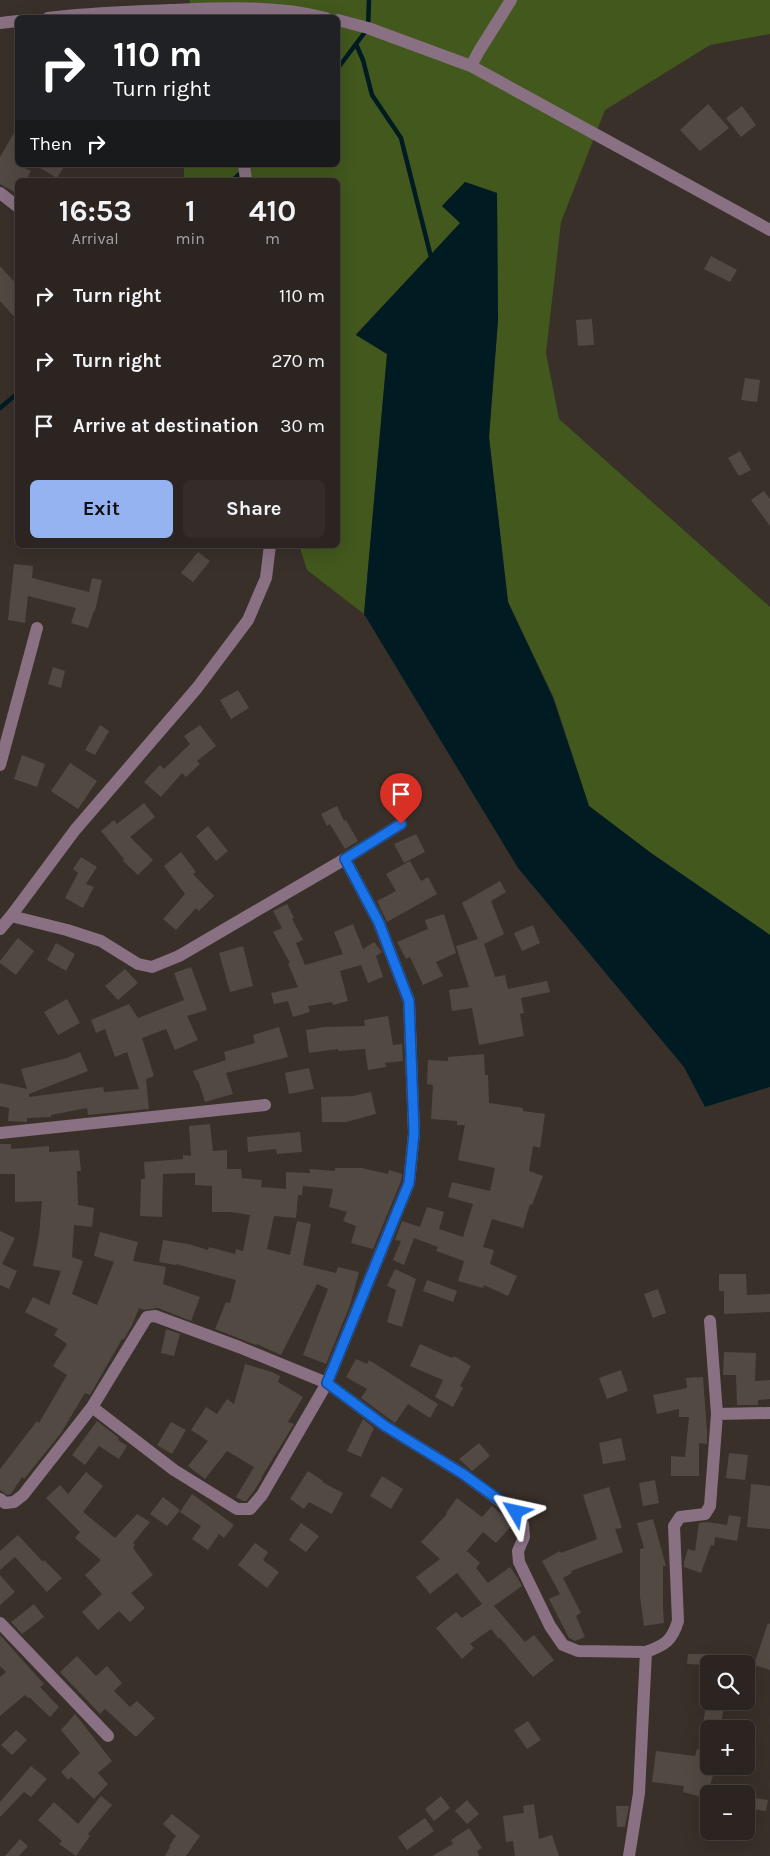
<!DOCTYPE html>
<html lang="en">
<head>
<meta charset="utf-8">
<style>
  :root { --surface:#2b2420; --page:#332c29; --text:#f1f3f6; --muted:#a6a4a5; --line:#47413e; --accent:#95b2f1 }
  body { margin:0; font-family:Karla,sans-serif; background:var(--page); color:var(--text); height:100vh; display:flex; flex-direction:column; font-size:19px; white-space:nowrap }
  * { box-sizing:border-box; margin:0 }
  p { font-size:16px; color:var(--muted) }
  .icon { flex:none; width:28px; height:28px; fill:none; stroke:currentColor; stroke-width:2; stroke-linecap:round; stroke-linejoin:round }
  .map { position:relative; flex:1; overflow:hidden }
  .details { position:absolute; left:15px; top:178px; width:325px; height:370px; display:flex; flex-direction:column; background:var(--surface); border-radius:8px; box-shadow:0 5px 20px #0002,0 0 0 1px var(--line) }
  .details>* { flex:none }
  .hud { position:absolute; left:15px; top:15px; width:325px; height:152px; border-radius:8px; box-shadow:0 5px 20px #0002,0 0 0 1px var(--line); background:#202124; color:#fff; overflow:hidden }
  .buttons { position:absolute; left:700px; top:1655px; display:grid; gap:10px }
  .buttons a { display:grid; place-items:center; width:55px; height:55px; border-radius:8px; background:var(--surface); box-shadow:0 5px 20px #0002,0 0 0 1px var(--line); font-size:25px }
  .pin { position:absolute; display:grid; place-items:center; width:42px; height:42px; color:#fff; margin:-51px -21px; border-radius:50% 50% 50% 0; rotate:-45deg; box-shadow:0 0 5px #0007 }
  .pin .icon { rotate:45deg }
  .me { position:absolute; width:55px; margin:-28px; rotate:306deg; stroke-linejoin:round; filter:drop-shadow(0 0 4px #0008) }
  .turn { display:flex; align-items:center; gap:18px; height:105px; padding:0 15px; font-size:22px }
  .turn .icon { width:65px; height:65px; stroke-width:2.5 }
  .turn b { display:block; font-size:35px; line-height:42px }
  .then { display:flex; align-items:center; height:48px; padding:0 15px; background:#0003; gap:10px; font-size:19px }
  .eta { display:flex; justify-content:space-evenly; align-items:center; height:85px; text-align:center }
  .eta b { font-size:30px; font-weight:700; line-height:35px }
  .action { display:flex; gap:10px; margin-top:auto; padding:10px 15px }
  .action a { flex:1; height:58px; border-radius:8px; background:var(--accent); color:#111; font-size:20px; font-weight:700; line-height:58px; text-align:center }
  .action a+a { background:var(--page); color:var(--text) }
  ul { padding:0; list-style:none }
  li { display:flex; align-items:center; gap:15px; height:65px; padding:0 15px }
  li div { flex:1 }
  li b { display:block; font-size:19px }
  li em { font-style:normal }
  .map>svg:first-child { display:block }
  .green { fill:#42581d }
  .water { fill:#011b23 }
  .lines { fill:none; stroke-linecap:round; stroke-linejoin:round }
  .stream { stroke:#011b23; stroke-width:4.5 }
  .building { fill:#524943 }
  .minor { stroke:#897183; stroke-width:12 }
  .route-casing { stroke:#114b97; stroke-width:12 }
  .route { stroke:#1a73e8; stroke-width:9 }
</style>
</head>
<body>
<div class="map">
<svg width="770" height="1856" viewBox="0 0 770 1856">
  <rect width="100%" height="100%" fill="#39302a"/>
  <path class="green" d="M190,0h580v34l-60,11 -105,65 -44,112 -15,131 13,66 211,188v328l-119,-82 -62,-47 -35,-108 -46,-96 -19,-165 9,-117 -1,-127 -32,-11 -23,24 19,17 -105,111 31,20 -23,260 -57,-44 -8,-25h39v-365h-154v-15h154v-147l-149,-1z"/>
  <path class="water" d="M465,182l32,11 1,127 -9,117 19,165 45,96 36,108 62,47 119,82v152l-65,20 -21,-40 -166,-199 -154,-254 23,-260 -31,-19 104,-112 -18,-17z"/>
  <g class="lines">
    <path class="stream" d="M356,44l7,16 9,35 29,43 31,123
      M338,68l30,-40 1,-28
      M233,180l10,-9
      M0,408l18,-15"/>
  </g>
  <path class="building" d="M708,104l21,24 -29,23 -20,-21z
    M742,106l14,19 -15,12 -15,-19z
    M18,126v39l13,6 -5,9h-8v14l-18,-10v-27z
    M35,165h30l-8,13z
    M711,256l26,14 -7,12 -26,-13z
    M0,266l18,20v35l-18,-20z
    M592,319l2,26 -16,1 -2,-26z
    M745,378l15,2 -3,22 -16,-2z
    M740,451l11,19 -12,6 -11,-18z
    M764,491l6,8v27l-19,-26z
    M198,552l12,9 -17,21 -12,-9z
    M14,564l19,2 -1,12 57,14 3,-14 10,2 -7,31h-1l-6,17 -17,-5 5,-15 -48,-12 -3,27 -17,-3z
    M53,667l12,4 -4,17 -13,-4z
    M238,690l11,18 -18,11 -11,-19z
    M100,725l9,6 -14,24 -10,-5z
    M200,725l16,21 -19,15 3,3 -14,13 -4,-4 -21,24 -17,-15 16,-17 4,4 26,-25 -6,-8z
    M22,755l23,9 -8,23 -23,-8z
    M70,763l27,18 -19,28 -27,-18z
    M144,803l11,14 -25,20 23,23 -15,15 -15,-14 1,-2 -23,-28 13,-11 3,4z
    M337,806l7,15 2,-1 12,21 -13,8 -15,-25 -3,2 -6,-12z
    M208,826l20,25 -12,10 -20,-25z
    M416,834l9,18 -21,11 -10,-19z
    M181,852l15,20 -3,2 21,22 -15,15 -3,-3 -20,22 -13,-11 22,-25 -21,-28z
    M81,857l16,10 -11,17 8,3 -11,21 -18,-10 13,-25 -5,-4z
    M410,861l11,20 7,-4 9,17 -50,28 -10,-21 19,-10 -10,-17z
    M500,881l6,11 -15,9 13,33 -20,10 11,33 10,-2 3,14 39,-8 3,11 -29,6 3,15 -4,1 4,22 -45,9 -7,-37 -20,3 -3,-21 20,-3 -13,-41 22,-7 -16,-36z
    M287,904l7,14 -2,1 11,21 -7,3 9,22 38,-11 -9,-22 19,-8 10,25 11,-7 8,10 -6,4 7,21 -15,6 -7,-18 -21,6 8,30 -15,4 -1,-3 -24,4 2,6 -17,5 -5,-16 -14,3 -3,-11 27,-6 -10,-23 2,-1 -17,-31 9,-4 -9,-17z
    M444,914l12,39 -20,9 7,14 -20,9 -13,-28 -4,2 -9,-17 31,-13 -3,-9z
    M533,925l7,18 -18,8 -8,-18z
    M18,938l16,13 -18,24 -16,-12v-2z
    M56,943l19,11 -9,17 -19,-11z
    M243,946l10,40 -23,6 -11,-39z
    M191,967l16,43 -20,6 11,24 -23,10 -9,-21 -24,9 12,38 -8,3 3,30 -61,6 -1,-7 -36,7v2l-24,1v4l-19,-1 1,-13 -9,-2v-23l27,6 -6,-20 46,-11 13,-6 8,19 -59,23v3l74,-10 1,5 35,-3 -12,-37 -12,5 -10,-28 -9,4 -5,-13 38,-16 9,14 46,-18 -10,-27z
    M125,969l13,14 -20,17 -13,-14z
    M67,999l13,24 -22,12 -14,-23z
    M388,1016l5,29 9,-1 1,17 -18,2 1,4 -18,3 -3,-21 -27,2v-2l-29,4 -3,-23 18,-3 41,-1 -1,-6z
    M279,1027l9,30 -62,16 7,21 -28,8 -7,-22 -1,1 -4,-10 33,-11 -2,-8 31,-9 -2,-8z
    M484,1054l1,21h3l1,28 34,5v3l22,3 -5,34 -7,-2 -4,25 14,5 -11,29 -2,-1 -7,24 -31,-9 -9,28 11,3 -4,14 27,12 -9,20 -24,-11 -1,3 -25,-7 6,-20 -28,-10 2,-4 -24,-9 -10,27 -11,-5 8,-19 -6,-1 7,-19 18,6 7,-20 17,5 -5,17 24,8 10,-33 -25,-7 4,-15 38,9 5,-23 -37,-8 7,-35h-8v-4l-26,-2 2,-34 -6,-1 1,-24 20,1v-4z
    M309,1068l5,21 -25,5 -4,-21z
    M371,1092l5,22 -30,8h-24l-1,-25 32,-1z
    M210,1124l3,27 14,-1v19h14l1,9 20,2 -1,7 25,2v-17l24,1v-4l25,2v-3h27l26,6 1,-4 13,4 -1,7 -28,68 -22,-6 5,-17 -13,-5 4,-9 -18,-5 4,-18 -30,-3 -1,9h-4l-2,23 -22,-2 -7,33 23,6 7,-34 14,3 -8,41 33,8 2,-6 21,5 -9,33 -24,59 -23,-9 25,-66 -11,-5 -36,71 -24,-11 -1,1 -41,-16 11,-27 4,1 6,-23 -60,-16v1l-17,-3 4,-22 25,4 20,6 1,-3 26,7 1,-5 7,2 7,-36 -19,-3h-19v-26l-17,-1v-12l-32,1 -1,43 -22,-1 1,-37h4l-1,-17 39,-3v-4l8,1 -2,-30z
    M300,1132l2,20 -25,2 -1,-5 -28,3 -1,-15z
    M0,1144h11v5l38,-3v6l30,-2 2,21h-4l1,34 16,3 -2,19 -18,-2 -2,32 11,4 -11,33 25,11 17,-43 -20,-6 6,-24 38,10 -5,19 33,6 -3,17 37,13 -9,24 -33,-13 -14,2 -5,-2 -7,17 -8,14h-2l-32,56 -5,-2 -24,40 -37,46 -2,-2 -11,17 -4,1 -7,-5v-21l37,-48 2,2 28,-48 -14,-9 14,-22 -13,-9 4,-6 -33,-17 8,-15 16,8 12,-34 -28,-5 6,-31 3,-34 -27,1v-28h-15z
    M0,1231l15,7 -13,26 15,7 -8,18 -9,-4z
    M395,1269l21,10 -14,48 -15,-5 9,-32 -9,-4z
    M719,1274h27l1,21 23,-1v18l-46,2v-23h-5z
    M427,1280l30,11 -4,11 -30,-11z
    M658,1289l8,24 -13,5 -9,-24z
    M166,1329l14,5 -6,22 -13,-3z
    M420,1344l32,14 2,-2 17,10 -11,20 3,2 -10,19 -18,-10 8,-17 -33,-14z
    M724,1352l32,1 -1,28 15,-1v19l-12,1v5h-21l-1,-30h-13z
    M356,1359l11,5 2,-4 69,44 -8,14 -22,-14 -13,19 -34,-25 6,-9 -21,-12z
    M245,1364l27,8 8,4 -2,6 25,15 -15,25 6,2 -33,54h1l-8,13 -8,10h-3l-7,-4 18,-30 -27,-16 -22,28 -17,-13 20,-25 -17,-11 15,-23 11,7 10,-15 7,5z
    M621,1370l7,21 -21,8 -8,-21z
    M703,1377l4,55v12l-8,-1v33h-28v-20l14,1 4,-40h-10v-8l-22,5 -4,-19 34,-7 -1,-10z
    M363,1419l11,9 -13,29 -14,-6z
    M97,1421l22,17 -1,2 9,6 -8,13 -20,-13 -14,19 -13,-10z
    M171,1422l15,8 -14,24 -15,-9z
    M621,1438l5,22 -23,4 -4,-21z
    M479,1443l11,13 -18,15 -13,-12z
    M729,1453l19,2 -3,25 -19,-2z
    M308,1471l15,10 -1,1 21,11 -11,21 -23,-12 -5,7 -14,-10z
    M86,1472l17,14 -20,26 32,26 22,-24 13,8 -17,21 2,2 -2,3 20,27 -22,18 14,15 -15,14 -11,-11 -21,19 -16,-18 20,-18 -17,-19 16,-15 -26,-22 5,-6 -34,-34 14,-13 8,9z
    M382,1476l21,13 -12,20 -21,-13z
    M655,1480l4,23 -16,3 -4,-23z
    M751,1484l19,2v43l-23,-2z
    M609,1487l13,41 -7,1 8,23 -52,19 1,2 -9,5 18,35 -5,3 9,21 -10,4 -6,-3 -20,-39 11,-5 -18,-33 18,-10 1,2 36,-14 -14,-44z
    M192,1494l42,31 -10,13 -5,-4 -11,16 -16,-11 9,-13 -21,-14z
    M163,1497l17,13 -13,16 -17,-12z
    M457,1498l25,19 10,-11 21,18 -17,19 -13,-11 -16,19 13,12 -4,5 12,15 22,-16 7,10 5,9 -28,20 31,36 9,-7 20,25 -21,17 -33,-39 -1,1 -8,-10 -21,15 4,4 -12,11 -26,-31 20,-16 6,6 20,-14 -25,-31 -27,21 -14,-17 24,-18 -19,-17 26,-28 -1,-1z
    M729,1515l12,2 -4,24 -22,-4 -1,9 -3,-1 -10,28 -17,-6v-5l4,-13 7,2 4,-28 8,-1 20,3z
    M653,1519l13,47h-3v42l1,15 -20,3 -4,-29v-48l4,-1 -7,-25z
    M301,1523l18,13 -13,16 -17,-12z
    M18,1535l25,27 1,-2 18,18 -15,14 -32,-35 -15,13v-19z
    M255,1543l13,9 -5,8 16,12 -12,16 -29,-23z
    M0,1575l15,17 -15,13z
    M34,1604l10,13 -22,17 -11,-12z
    M768,1623l2,1v46l-16,-5z
    M0,1635l44,49 -4,3 19,20 -9,10 -21,-20 -1,1 -3,-3 -25,21v-39l6,-5 -6,-6z
    M688,1654h19l-1,11 -19,-1z
    M77,1656l19,20 11,-10 15,17 -8,8 16,16 7,-6 18,17 -19,19 -31,-28 -5,5 -40,-42z
    M707,1701h18l-5,28h-18z
    M75,1714l37,47 -14,12 10,11 -14,15 -23,-22 -3,3 -7,-8 19,-19 -19,-23z
    M528,1721l13,19 -14,9 -13,-19z
    M16,1730l11,10 -15,15 -11,-10z
    M697,1749l12,4v13h7l-10,32 -23,-6 1,-6 -32,-4 4,-31 39,5z
    M31,1766l16,13 -16,18 -7,-5 -24,25v-15z
    M101,1796l11,9 -24,29 2,2 -14,20 -17,-12 3,-3 -24,-21 16,-18 24,22z
    M441,1796l9,12 -16,13 -9,-12z
    M746,1797l22,3 -2,11 -20,-3z
    M467,1800l12,14 -12,10 -12,-13z
    M534,1804l5,35 13,-4 7,21h-44l-2,-15 -7,1 -3,-26 21,-3 -1,-7z
    M616,1806h13l-4,21h-8z
    M172,1814l28,22 -14,20h-21l5,-9 -1,-1 7,-10 -13,-12z
    M425,1818l9,13 -27,19 -9,-13z
    M469,1828l13,20 -5,3 2,5h-47l21,-12 -2,-4z
    M20,1839l8,7 -9,10h-14z"/>
  <g class="lines">
    <path class="minor" d="M48,18c40,-5 81,-6 122,-8 52,-2 105,-5 156,8
      M338,20l30,8 103,38 299,164
      M0,23l18,-2
      M471,66l8,-15 32,-51
      M244,165l2,15
      M0,193l18,14
      M0,765l37,-137
      M345,859l34,64 30,78 5,132 -5,50 -82,200 -65,112 -12,14h-13l-63,-39 -82,-63 55,-90 8,-1 84,31 88,36 58,43 78,48 52,38 8,12 1,13 -6,14 1,11 31,64 13,19 15,6 68,1
      M11,916l56,14 34,11 37,23 14,3 27,-11 166,-97 56,-35
      M0,929l11,-13 64,-86 122,-142 51,-68 18,-42 4,-33
      M0,1133l265,-28
      M717,1414l53,-1
      M0,1499l5,4 9,-1 9,-7 69,-88
      M0,1623l108,113
      M629,1856l10,-63 7,-141c19,-7 26,-11 32,-31l-4,-95 6,-9 25,-3 5,-8 7,-92 -7,-93"/>
  </g>
  <g class="lines">
    <defs>
      <path id="route" d="M401,824l-56,35 34,64 30,78 5,132 -5,50 -82,200 58,43 78,48 53,38"/>
    </defs>
    <use href="#route" class="route-casing"/>
    <use href="#route" class="route"/>
  </g>
</svg>
<div class="buttons">
<a><svg class="icon" aria-label="search" viewBox="0 0 24 24"><circle cx="10" cy="10" r="6"/><path d="M15 15l6 6"/></svg></a>
<a>+</a>
<a>−</a>
</div>
<div class="pin" style="left:401px;top:824px;background:#d93025"><svg class="icon" aria-label="arrive" viewBox="0 0 24 24"><path d="M6 21V4h12l-3 4 3 4H6"/></svg></div>
<svg class="me" style="left:516px;top:1512px" viewBox="-20 -20 40 40"><path d="M0-17L14 15 0 8-14 15z" fill="#1a73e8" stroke="#fff" stroke-width="4"/></svg>
<div class="hud">
<div class="turn"><svg class="icon" aria-label="right" viewBox="0 0 24 24"><path d="M7 20v-9h11M14 6l5 5-5 5"/></svg><div><b>110 m</b>Turn right</div></div>
<div class="then">Then<svg class="icon" aria-label="right" viewBox="0 0 24 24"><path d="M7 20v-9h11M14 6l5 5-5 5"/></svg></div>
</div>
<section class="details">
<div class="eta">
<div><b>16:53</b><p>Arrival</p></div>
<div><b>1</b><p>min</p></div>
<div><b>410</b><p>m</p></div>
</div>
<ul>
<li><svg class="icon" aria-label="right" viewBox="0 0 24 24"><path d="M7 20v-9h11M14 6l5 5-5 5"/></svg><div><b>Turn right</b></div><em>110 m</em></li>
<li><svg class="icon" aria-label="right" viewBox="0 0 24 24"><path d="M7 20v-9h11M14 6l5 5-5 5"/></svg><div><b>Turn right</b></div><em>270 m</em></li>
<li><svg class="icon" aria-label="arrive" viewBox="0 0 24 24"><path d="M6 21V4h12l-3 4 3 4H6"/></svg><div><b>Arrive at destination</b></div><em>30 m</em></li>
</ul>
<div class="action"><a>Exit</a><a>Share</a></div>
</section>
</div>
</body>
</html>
